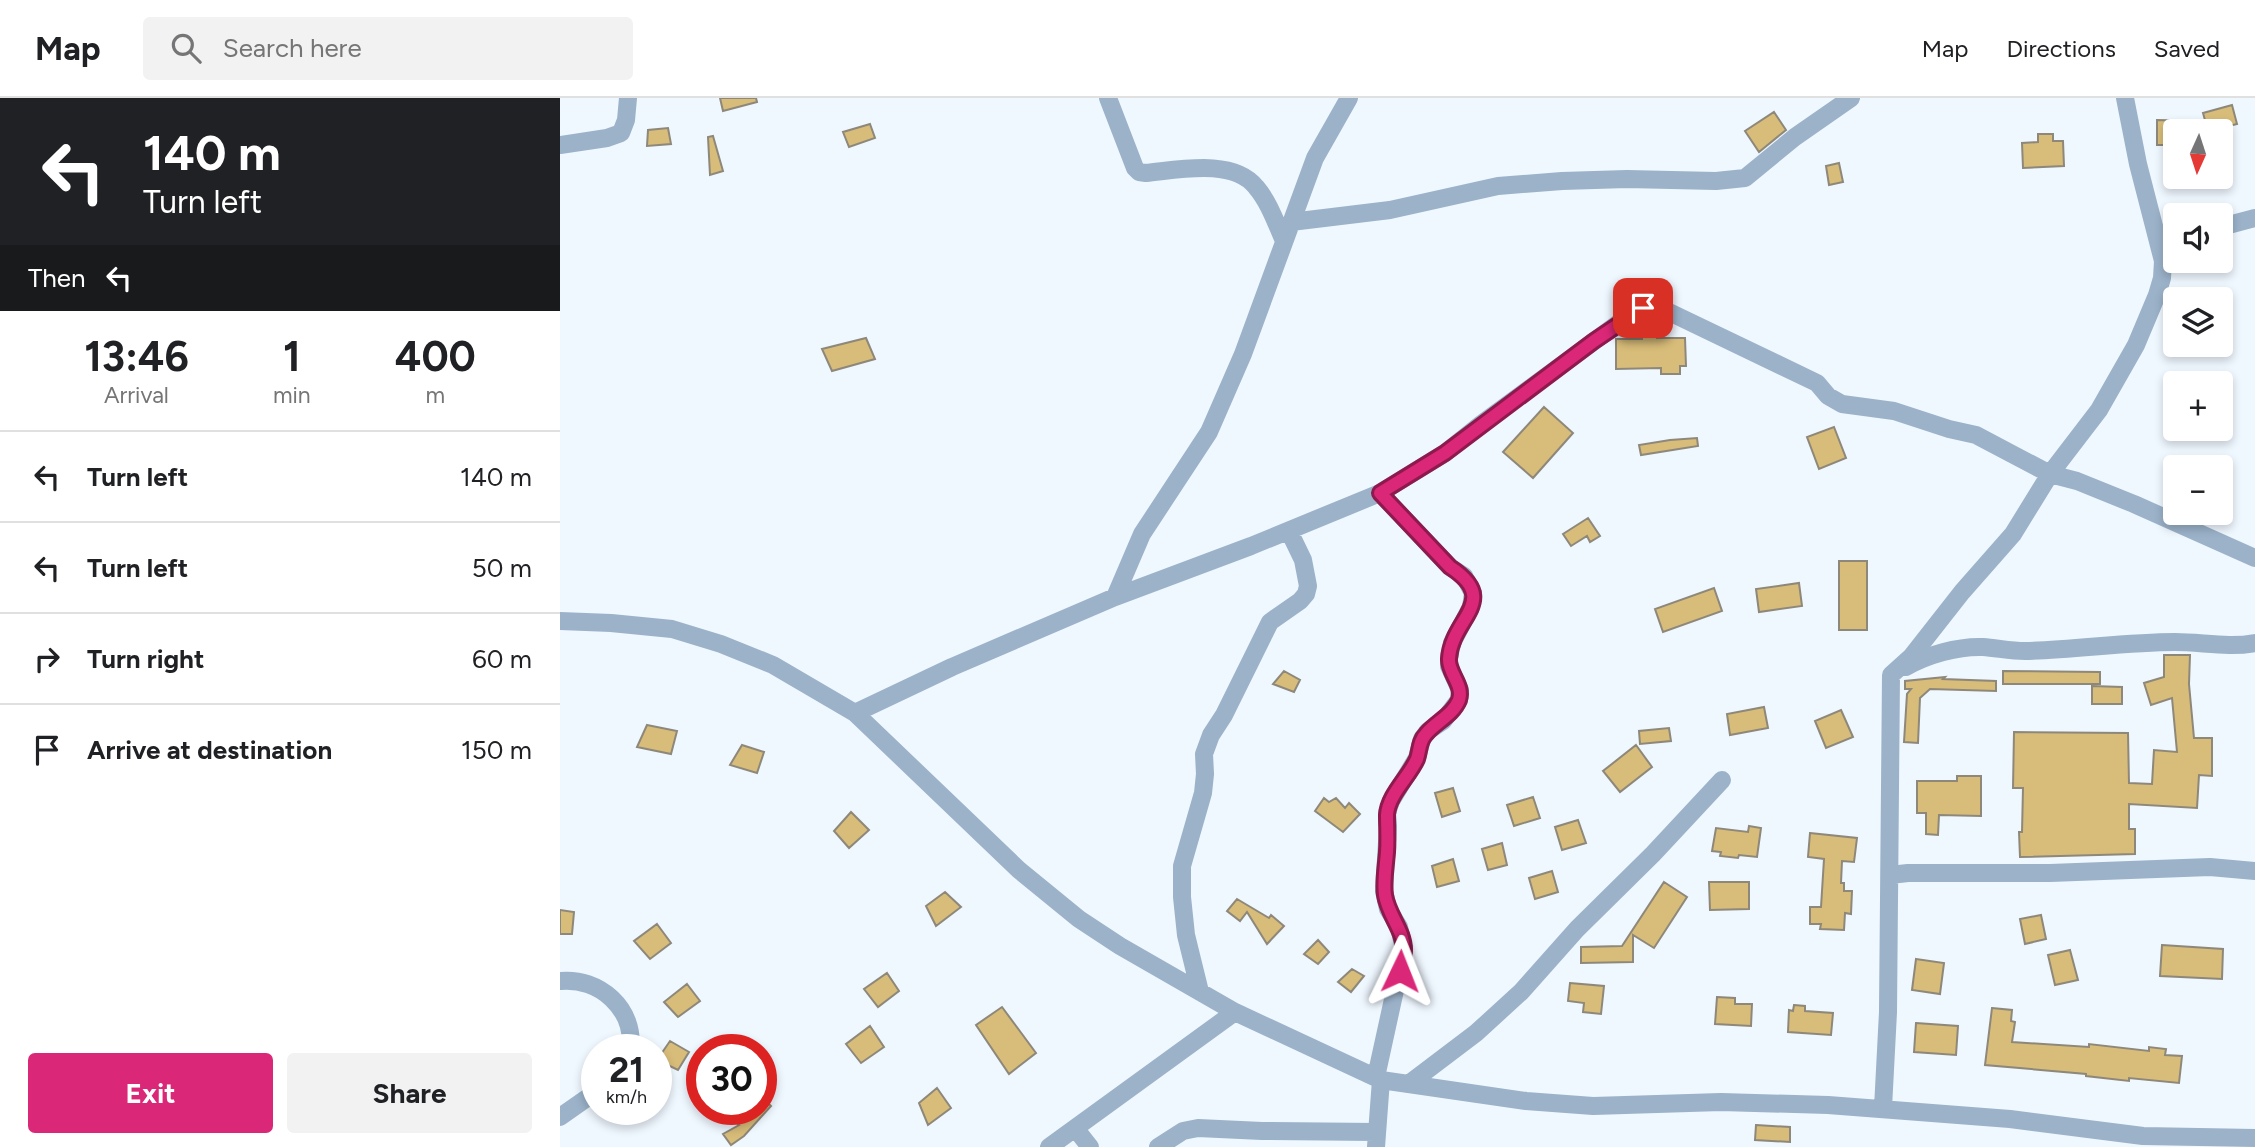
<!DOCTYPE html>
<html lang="en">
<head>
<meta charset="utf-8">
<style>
  :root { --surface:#fff; --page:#f2f2f2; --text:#202124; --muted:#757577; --line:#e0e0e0; --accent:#db2777 }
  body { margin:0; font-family:Figtree,sans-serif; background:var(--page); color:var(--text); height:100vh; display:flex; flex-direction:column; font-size:26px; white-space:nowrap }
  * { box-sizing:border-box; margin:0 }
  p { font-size:23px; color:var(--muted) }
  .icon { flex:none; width:38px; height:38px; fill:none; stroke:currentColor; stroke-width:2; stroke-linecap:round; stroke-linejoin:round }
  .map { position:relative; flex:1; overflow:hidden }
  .sheet { display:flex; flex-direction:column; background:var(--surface); width:560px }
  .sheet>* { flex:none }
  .guide { background:#202124; color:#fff; overflow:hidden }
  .needle { width:46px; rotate:183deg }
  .fabs { position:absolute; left:1603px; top:21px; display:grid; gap:14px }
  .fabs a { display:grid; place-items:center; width:70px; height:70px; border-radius:7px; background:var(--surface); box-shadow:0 4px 10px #0003; font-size:35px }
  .speed { position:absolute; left:21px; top:936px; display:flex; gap:14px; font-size:35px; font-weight:700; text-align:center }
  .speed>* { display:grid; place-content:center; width:91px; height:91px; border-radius:50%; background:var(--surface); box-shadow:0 4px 10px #0003; line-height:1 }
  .speed small { font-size:18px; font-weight:400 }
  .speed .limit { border:10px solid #d22; background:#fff; color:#111 }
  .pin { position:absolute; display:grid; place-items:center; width:60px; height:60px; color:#fff; margin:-30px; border-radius:14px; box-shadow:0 4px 10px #0006 }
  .me { position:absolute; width:77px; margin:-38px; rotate:2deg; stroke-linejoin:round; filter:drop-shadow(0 0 5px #0008) }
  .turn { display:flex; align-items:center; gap:24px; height:147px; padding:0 28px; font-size:32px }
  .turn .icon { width:91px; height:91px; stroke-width:2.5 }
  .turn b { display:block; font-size:49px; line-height:60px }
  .then { display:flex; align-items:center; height:66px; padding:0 28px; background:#0003; gap:14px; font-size:26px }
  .eta { display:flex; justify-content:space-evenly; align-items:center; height:119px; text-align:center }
  .eta b { font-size:42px; font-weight:700; line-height:49px }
  .cta { display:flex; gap:14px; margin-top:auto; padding:14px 28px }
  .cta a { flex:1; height:80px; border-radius:7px; background:var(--accent); color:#fff; font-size:28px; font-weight:700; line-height:80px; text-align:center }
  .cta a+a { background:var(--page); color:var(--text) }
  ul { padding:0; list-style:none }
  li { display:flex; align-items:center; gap:21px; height:91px; padding:0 28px; border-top:2px solid var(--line) }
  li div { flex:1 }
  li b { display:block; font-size:26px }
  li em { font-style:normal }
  header { display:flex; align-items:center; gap:42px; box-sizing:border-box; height:98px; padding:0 35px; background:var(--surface); border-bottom:2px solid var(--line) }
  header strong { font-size:33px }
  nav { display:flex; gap:38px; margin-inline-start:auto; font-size:24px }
  .search { width:490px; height:63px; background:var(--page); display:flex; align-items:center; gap:18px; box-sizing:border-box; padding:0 24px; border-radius:7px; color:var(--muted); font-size:26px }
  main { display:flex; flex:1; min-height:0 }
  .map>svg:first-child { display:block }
  .building { fill:#d8bc79; stroke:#8e887a; stroke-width:2 }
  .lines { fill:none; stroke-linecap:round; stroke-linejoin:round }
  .minor { stroke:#9bb2c9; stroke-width:18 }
  .route-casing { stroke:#8e194d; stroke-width:18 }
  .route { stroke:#db2777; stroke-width:12 }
</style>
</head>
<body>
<header>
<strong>Map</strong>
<div class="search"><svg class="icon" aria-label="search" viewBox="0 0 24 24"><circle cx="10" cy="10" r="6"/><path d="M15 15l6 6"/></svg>Search here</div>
<nav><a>Map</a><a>Directions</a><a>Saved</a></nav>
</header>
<main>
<section class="sheet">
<div class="guide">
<div class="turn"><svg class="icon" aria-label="left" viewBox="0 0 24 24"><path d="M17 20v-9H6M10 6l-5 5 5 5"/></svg><div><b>140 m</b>Turn left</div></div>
<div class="then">Then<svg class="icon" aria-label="left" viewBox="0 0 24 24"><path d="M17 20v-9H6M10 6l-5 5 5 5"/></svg></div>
</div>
<div class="eta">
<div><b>13:46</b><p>Arrival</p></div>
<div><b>1</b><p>min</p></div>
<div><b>400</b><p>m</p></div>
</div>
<ul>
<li><svg class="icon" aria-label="left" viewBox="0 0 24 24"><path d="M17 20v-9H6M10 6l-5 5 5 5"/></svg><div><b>Turn left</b></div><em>140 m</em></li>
<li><svg class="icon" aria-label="left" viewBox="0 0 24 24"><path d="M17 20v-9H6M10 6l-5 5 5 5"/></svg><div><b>Turn left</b></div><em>50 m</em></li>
<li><svg class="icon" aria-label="right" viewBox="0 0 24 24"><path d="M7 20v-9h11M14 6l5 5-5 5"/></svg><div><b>Turn right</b></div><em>60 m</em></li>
<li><svg class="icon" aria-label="arrive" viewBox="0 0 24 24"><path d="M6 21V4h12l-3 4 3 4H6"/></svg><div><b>Arrive at destination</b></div><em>150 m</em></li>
</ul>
<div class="cta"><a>Exit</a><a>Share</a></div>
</section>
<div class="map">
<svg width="1695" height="1049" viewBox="0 0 1695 1049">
  <rect width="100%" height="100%" fill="#eff7ff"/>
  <path class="building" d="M160,0h36l1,4 -34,9z
    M1672,7l5,19 -29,7 -5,-18z
    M1214,14l12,18 -27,22 -14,-21z
    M1597,22l45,1v10h-27v14h-18z
    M310,26l5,14 -26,9 -6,-15z
    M108,30l3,16 -24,2 1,-16z
    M1478,36h15v7h10l1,25 -41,2 -1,-25 16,-1z
    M153,38l10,35 -13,4 -2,-38z
    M1279,65l4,19 -14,3 -3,-19z
    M1082,235h15v5h28l1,28h-6v8h-19v-6l-45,1v-30h26z
    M306,240l9,21 -43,12 -10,-22z
    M984,309l29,26 -40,45 -30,-26z
    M1274,329l12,31 -27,11 -12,-32z
    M1137,340l1,8 -57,9 -2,-10 31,-5z
    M1028,420l12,18 -10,6 -3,-6 -16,10 -8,-12z
    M1279,463h28v69h-28z
    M1239,485l3,23 -43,6 -3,-23z
    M1154,490l8,23 -59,21 -8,-23z
    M1604,557h26l-1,29 5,54h18v38l-13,-1 -2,33 -68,-4v25h6v25l-115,3 -1,-25h3l1,-44h-10l1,-56 114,1 1,50 23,1 2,-34 23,2 -5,-54 -21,7 -7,-22 20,-6z
    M724,573l16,9 -6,12 -21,-8z
    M1443,573l97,1v12h-97z
    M1385,579l-2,2 53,2v10l-66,-2 -10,9 -2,45 -14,-1 3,-48 4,-5h-6v-8z
    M1532,588l30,1v17h-30z
    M1204,609l4,21 -38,7 -3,-21z
    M1281,612l12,27 -27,11 -11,-27z
    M87,627l30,6 -6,23 -34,-7z
    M1109,630l2,13 -31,3 -1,-13z
    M182,647l22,7 -7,21 -27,-8z
    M1076,647l16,22 -32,25 -17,-21z
    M1397,678h24v40l-42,-1 -1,20 -12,-1v-21h-9v-32h40z
    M893,690l7,23 -18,6 -7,-24z
    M973,699l7,21 -26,8 -7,-21z
    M764,700l5,4 7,-4 9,10 4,-5 11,11 -17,18 -28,-21z
    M291,714l18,18 -20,18 -15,-17z
    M1018,722l8,23 -24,7 -7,-23z
    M1189,728l12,2 -4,29 -18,-2 -1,3 -18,-2 1,-4 -9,-1 4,-23 32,4z
    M1250,735l47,5 -3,24 -12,-1 -1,22h3v8h8l-1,23 -6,-1 -1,17 -24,-1 1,-5h-11v-17h11l3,-48 -16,-2z
    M942,745l5,22 -19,5 -6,-21z
    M893,761l6,22 -22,6 -5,-21z
    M992,773l6,21 -23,7 -6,-21z
    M1104,784l23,15 -33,51 -21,-13v27l-52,1v-16l41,-1z
    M1149,784h40v27l-39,1z
    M385,794l16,15 -25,19 -10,-20z
    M677,801l32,19 2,-3 13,11 -17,18 -20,-32 -7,9 -13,-10z
    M0,812l14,2 -2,22h-12z
    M1481,817l5,24 -21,5 -5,-25z
    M97,826l14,19 -21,16 -16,-18z
    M758,842l11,12 -11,12 -14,-10z
    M1602,847l61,4 -1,30 -62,-3z
    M1510,852l8,30 -23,5 -7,-30z
    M1356,861l28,4 -4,31 -28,-4z
    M792,871l12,7 -13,16 -13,-10z
    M327,875l12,18 -21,16 -14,-18z
    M1010,885l34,3 -3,28 -18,-2 1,-9 -16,-2z
    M127,886l13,17 -22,16 -14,-15z
    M1157,899l18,1v6h17l-1,22 -36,-2z
    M1234,907l11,1v5l28,2 -2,22 -43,-3 1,-22 4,1z
    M442,909l34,46 -27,21 -33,-49z
    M1432,910l20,2 -1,11 4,1 -3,20 77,5v-3l60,7v-4l17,2 -1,6 17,1 -3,27 -50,-5v3l-43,-5v-2l-101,-9z
    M1356,925l42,3 -2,29 -42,-3z
    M310,928l14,21 -23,16 -15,-19z
    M110,943l19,11 -11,18 -21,-10z
    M377,990l14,20 -23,17 -9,-22z
    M208,1005l3,3 -27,30 -13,9 -8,-11 16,-9 -2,-2 21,-13h3z
    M1196,1027l34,2v15l-35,-2z"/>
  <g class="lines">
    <path class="minor" d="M548,0l27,70 4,4 7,1c32,-3 87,-15 110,14 13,15 20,36 28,54
      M0,47l47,-7 14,-5 5,-13 2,-22
      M731,124l99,-12 108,-24 64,-5 65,-2 89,2 29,-3 50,-41 56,-39
      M1661,129l34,-9
      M555,499l27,-63 67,-102 34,-78 72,-196 34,-60
      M0,523l51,2 61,6 49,15 52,21 82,48 164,157 60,49 41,27 115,66 146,68 -5,67
      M1346,569c21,-12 52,-21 77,-20 14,1 28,4 42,4 50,-1 100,-9 150,-9 27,0 53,6 80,1
      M295,615l97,-46 163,-70 136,-51 129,-53 65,-40 35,-28 147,-108 16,-9h12l12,3 150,72 11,13 14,8 52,7 55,18 27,6 74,39 27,7 57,23 121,54
      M1330,777l18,-2h142l160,-6 45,4
      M0,883c39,-4 76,28 70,69
      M640,894l-14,-57 -4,-38v-31l21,-73 2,-19 -1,-20 7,-19 13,-20 46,-93 30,-21 6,-7 2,-8 -5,-26 -14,-29
      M816,979l28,-128 -5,-22 -11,-18 -4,-18 4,-65 -1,-13 4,-12 26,-43 5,-19 6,-8 15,-10 16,-21 1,-10 -11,-24v-8l3,-15 19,-36 2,-14 -9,-17 -14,-9 -70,-74
      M821,982l145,21 67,5 128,-4 107,3 182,14 133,17 112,2
      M850,985l66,-50 45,-41 56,-63 76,-75 69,-74
      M1323,1010l5,-96 3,-337 20,-18 51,-65 51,-58 37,-60 49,-64 37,-65 21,-50 5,-17 1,-17 -25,-97 -13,-66
      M0,1019l37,-26
      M515,1030l15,19
      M489,1049l186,-135
      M598,1049l25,-16 15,-3 64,3 115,1"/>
  </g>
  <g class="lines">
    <defs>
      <path id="route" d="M840,873c1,-6 4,-14 4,-21 0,-20 -16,-35 -19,-55 -2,-13 1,-29 2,-43 1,-12 0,-25 0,-37 1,-20 22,-38 30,-56 3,-9 2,-18 9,-25 10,-12 27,-19 33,-34 5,-15 -11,-27 -10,-41 2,-41 53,-58 1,-92l-70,-74 65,-40 149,-112 49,-33"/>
    </defs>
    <use href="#route" class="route-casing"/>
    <use href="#route" class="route"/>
  </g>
</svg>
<div class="fabs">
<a><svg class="needle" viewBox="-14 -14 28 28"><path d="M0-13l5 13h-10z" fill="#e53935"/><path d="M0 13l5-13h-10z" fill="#757577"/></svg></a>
<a><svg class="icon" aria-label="sound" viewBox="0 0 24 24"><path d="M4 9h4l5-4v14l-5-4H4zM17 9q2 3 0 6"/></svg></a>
<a><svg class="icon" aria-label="layers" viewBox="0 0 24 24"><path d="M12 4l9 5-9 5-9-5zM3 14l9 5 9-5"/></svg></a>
<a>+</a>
<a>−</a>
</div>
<div class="speed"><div>21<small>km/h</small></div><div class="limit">30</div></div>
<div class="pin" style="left:1083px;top:210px;background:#d93025"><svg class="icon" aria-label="arrive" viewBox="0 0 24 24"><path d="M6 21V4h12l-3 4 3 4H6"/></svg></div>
<svg class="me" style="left:840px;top:873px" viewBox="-20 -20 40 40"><path d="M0-17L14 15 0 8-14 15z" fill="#db2777" stroke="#fff" stroke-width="4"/></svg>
</div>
</main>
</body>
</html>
